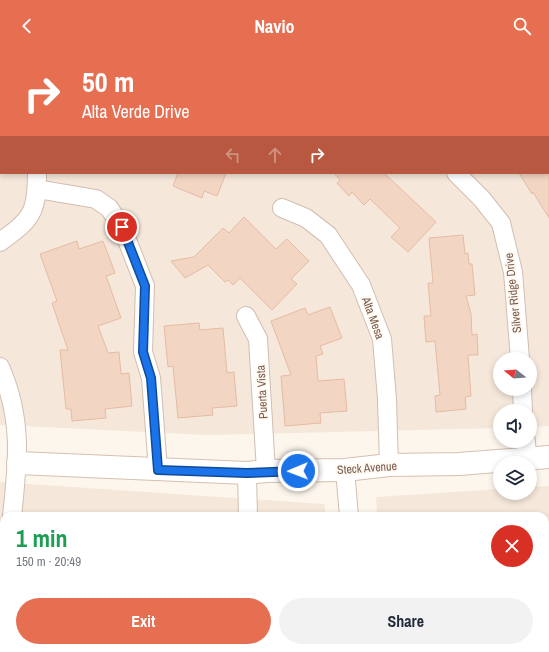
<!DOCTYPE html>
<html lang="en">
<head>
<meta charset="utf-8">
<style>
  :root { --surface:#fff; --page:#f2f2f3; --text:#1f2937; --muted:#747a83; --accent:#e76f51 }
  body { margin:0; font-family:"Archivo Narrow",sans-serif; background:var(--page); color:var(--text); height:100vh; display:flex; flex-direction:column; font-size:15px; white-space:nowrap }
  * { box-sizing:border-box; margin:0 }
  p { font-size:13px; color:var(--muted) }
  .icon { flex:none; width:22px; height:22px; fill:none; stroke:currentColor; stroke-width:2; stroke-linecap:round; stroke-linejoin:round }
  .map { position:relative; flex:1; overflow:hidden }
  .sheet { position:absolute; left:0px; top:460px; width:549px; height:140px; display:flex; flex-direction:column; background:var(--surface); border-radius:12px 12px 0 0; box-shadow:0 2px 6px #0003 }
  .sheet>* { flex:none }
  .hud { position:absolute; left:0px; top:0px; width:549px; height:122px; box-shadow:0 2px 6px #0003; background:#e76f51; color:#fff; overflow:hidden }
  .needle { width:26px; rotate:287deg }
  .fabs { position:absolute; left:493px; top:300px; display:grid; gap:8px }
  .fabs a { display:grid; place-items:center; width:44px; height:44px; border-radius:50%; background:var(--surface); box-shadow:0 2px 6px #0003; font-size:20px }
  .pin { position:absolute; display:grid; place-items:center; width:34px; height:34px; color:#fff; margin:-17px; border:2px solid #fff; border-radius:50%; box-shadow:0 1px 4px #0007 }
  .me { position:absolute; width:44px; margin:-22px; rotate:269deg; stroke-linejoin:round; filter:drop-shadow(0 0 3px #0008) }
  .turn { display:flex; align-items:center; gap:14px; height:84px; padding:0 16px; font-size:18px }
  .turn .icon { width:52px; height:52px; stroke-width:2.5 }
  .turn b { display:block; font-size:28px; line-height:34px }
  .lanes { display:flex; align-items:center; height:38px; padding:0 16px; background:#0003; justify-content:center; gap:20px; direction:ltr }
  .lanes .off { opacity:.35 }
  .round { display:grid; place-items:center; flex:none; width:42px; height:42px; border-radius:21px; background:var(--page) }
  .headline { display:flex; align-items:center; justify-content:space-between; height:68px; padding:0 16px }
  h1 { font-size:24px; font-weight:700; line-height:30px; color:#1e9e55 }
  .cta { display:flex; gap:8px; margin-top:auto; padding:8px 16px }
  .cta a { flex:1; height:46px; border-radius:24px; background:var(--accent); color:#fff; font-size:16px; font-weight:700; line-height:46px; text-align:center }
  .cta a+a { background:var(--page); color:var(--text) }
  header { display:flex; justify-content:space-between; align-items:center; height:52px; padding:0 16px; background:var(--accent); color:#fff; font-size:18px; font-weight:700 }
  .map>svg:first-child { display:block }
  .residential { fill:#f5e8da; fill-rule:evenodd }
  .building { fill:#f3d5c3; stroke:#e6bba3 }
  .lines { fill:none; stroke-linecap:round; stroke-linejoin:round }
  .lane-casing { stroke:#d1beb0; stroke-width:11 }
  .street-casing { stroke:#d1beb0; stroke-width:20 }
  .secondary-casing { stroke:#d6c0b0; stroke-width:24 }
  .lane { stroke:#fff; stroke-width:9 }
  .street { stroke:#fff; stroke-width:18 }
  .secondary { stroke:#fff; stroke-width:22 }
  .route-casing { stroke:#114b97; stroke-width:10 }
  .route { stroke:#1a73e8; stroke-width:7 }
  .labels { text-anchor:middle; stroke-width:4; stroke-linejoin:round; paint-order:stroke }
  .street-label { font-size:12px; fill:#7a5c4d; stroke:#fffaf3 }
</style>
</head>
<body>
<header><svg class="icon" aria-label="back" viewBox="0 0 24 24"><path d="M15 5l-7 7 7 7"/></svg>Navio<svg class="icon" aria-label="search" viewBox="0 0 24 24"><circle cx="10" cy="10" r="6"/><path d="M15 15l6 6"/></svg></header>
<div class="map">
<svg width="549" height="600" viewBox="0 0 549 600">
  <rect width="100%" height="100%" fill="#fdf6ec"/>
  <path class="residential" d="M0,0h549v374l-19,1v-16h-30v17l-293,7 -207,-10zM1,1h547v120h-547zM500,307h30v30h-30z
    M0,430l324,22 2,12h-322v132h340l1,3 2,1h-347z
    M549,434v166h-164v-4h160v-132h-168l-1,-19 124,-8v4h30v-6z"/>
  <path class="building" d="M178,121h48l-9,23 -13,-5 -2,7 -29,-12z
    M334,121h50l52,49 -28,30 -17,-15 9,-9 -30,-29 -6,6 -12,-13 -3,4 -12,-13 3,-3z
    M519,121h30v45l-16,-26 -1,2z
    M244,165l32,32 11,-10 22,22 -18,18 6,5 -25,26 -32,-32 -7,7 -5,-5 -3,2 -17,-17 -23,13 -14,-17 23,-4 29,-29 6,5z
    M463,183l2,19 3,-1 1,11h3l3,31 -9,1 5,18 1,21 5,-1 1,21h-10l3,41 -6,1 1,12 -30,3 -1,-16 5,-1 -5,-54 -9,1 -2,-26h7l-3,-33h5l-4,-45z
    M77,189l2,8 24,-8 12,32 -9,3 15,42 -23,8 10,27 11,-1 2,22 8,-1 3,33 -27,3 1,9 -34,3 -1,-12h-5l-6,-59h8l-16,-47 5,-2 -17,-47z
    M330,255l12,31 -22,8 3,8 -7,2 2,25 26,-2 3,32 -27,2 1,10 -36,3 -4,-50 10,-1 -20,-54 34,-13 3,7z
    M199,271l1,7 23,-2 4,45 7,-1 3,34 -25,2 1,7 -35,3 -5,-52 -5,1 -4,-41z"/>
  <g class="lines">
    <defs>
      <path id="lane" d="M545,523h4
        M545,578l4,3"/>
      <path id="street" d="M126,0l1,1
        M341,0l1,1
        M74,1v-1
        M283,1l1,-1
        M456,121l26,26 19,24 12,49 7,87
        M37,137l59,10 13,9 13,19 23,59 -2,66 8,26 7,92
        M282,156l24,10 22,17 33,50 21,54 5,60 2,66
        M0,190c32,-23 37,-29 37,-69
        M246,264l12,23 8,132
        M0,315c23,52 18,95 12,149
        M522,337l1,22
        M526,389l1,18
        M345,418l4,46
        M247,421l1,43
        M0,502l4,-11
        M28,596l4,4
        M374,596l2,4
        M165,600l6,-4"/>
      <path id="secondary" d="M18,411l229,10 19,-2 79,-1 44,-5 70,-1 90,-7"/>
    </defs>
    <use href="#lane" class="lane-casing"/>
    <use href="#street" class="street-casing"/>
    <use href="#secondary" class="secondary-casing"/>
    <use href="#lane" class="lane"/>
    <use href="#street" class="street"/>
    <use href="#secondary" class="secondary"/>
  </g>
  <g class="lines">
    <defs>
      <path id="route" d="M122,175l23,59 -2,66 8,26 7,92 89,3 51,-2"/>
    </defs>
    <use href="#route" class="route-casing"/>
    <use href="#route" class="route"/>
  </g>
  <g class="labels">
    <g class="street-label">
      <text transform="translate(513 241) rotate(-96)" y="4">Silver Ridge Drive</text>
      <text transform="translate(373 266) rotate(70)" y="4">Alta Mesa</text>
      <text transform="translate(262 340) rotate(-93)" y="4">Puerta Vista</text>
      <text transform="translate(367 416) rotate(-4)" y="4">Steck Avenue</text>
    </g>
  </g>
</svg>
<div class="fabs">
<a><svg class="needle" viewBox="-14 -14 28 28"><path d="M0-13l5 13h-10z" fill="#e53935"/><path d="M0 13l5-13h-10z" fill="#747a83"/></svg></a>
<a><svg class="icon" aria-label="sound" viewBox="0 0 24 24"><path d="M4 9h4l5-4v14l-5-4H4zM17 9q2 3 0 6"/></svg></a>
<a><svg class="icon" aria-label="layers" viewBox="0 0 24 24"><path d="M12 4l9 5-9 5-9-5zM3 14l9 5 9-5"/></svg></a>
</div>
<div class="pin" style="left:122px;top:175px;background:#d93025"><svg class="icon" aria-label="arrive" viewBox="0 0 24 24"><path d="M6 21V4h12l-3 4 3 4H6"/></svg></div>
<svg class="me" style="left:298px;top:419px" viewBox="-20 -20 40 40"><circle r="17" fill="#1a73e8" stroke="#fff" stroke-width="3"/><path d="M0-11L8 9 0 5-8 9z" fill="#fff"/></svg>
<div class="hud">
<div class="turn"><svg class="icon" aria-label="right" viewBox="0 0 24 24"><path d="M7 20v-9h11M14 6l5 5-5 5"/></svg><div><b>50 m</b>Alta Verde Drive</div></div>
<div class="lanes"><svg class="icon off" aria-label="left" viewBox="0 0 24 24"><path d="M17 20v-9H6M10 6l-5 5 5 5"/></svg><svg class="icon off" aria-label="ahead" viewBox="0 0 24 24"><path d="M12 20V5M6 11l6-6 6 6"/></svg><svg class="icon" aria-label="right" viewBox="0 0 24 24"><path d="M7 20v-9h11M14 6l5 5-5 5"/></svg></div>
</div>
<section class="sheet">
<div class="headline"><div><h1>1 min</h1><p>150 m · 20:49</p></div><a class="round" style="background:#d93025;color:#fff"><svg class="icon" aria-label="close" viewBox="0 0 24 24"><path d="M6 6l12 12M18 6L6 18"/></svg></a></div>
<div class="cta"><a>Exit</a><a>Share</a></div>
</section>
</div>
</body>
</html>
